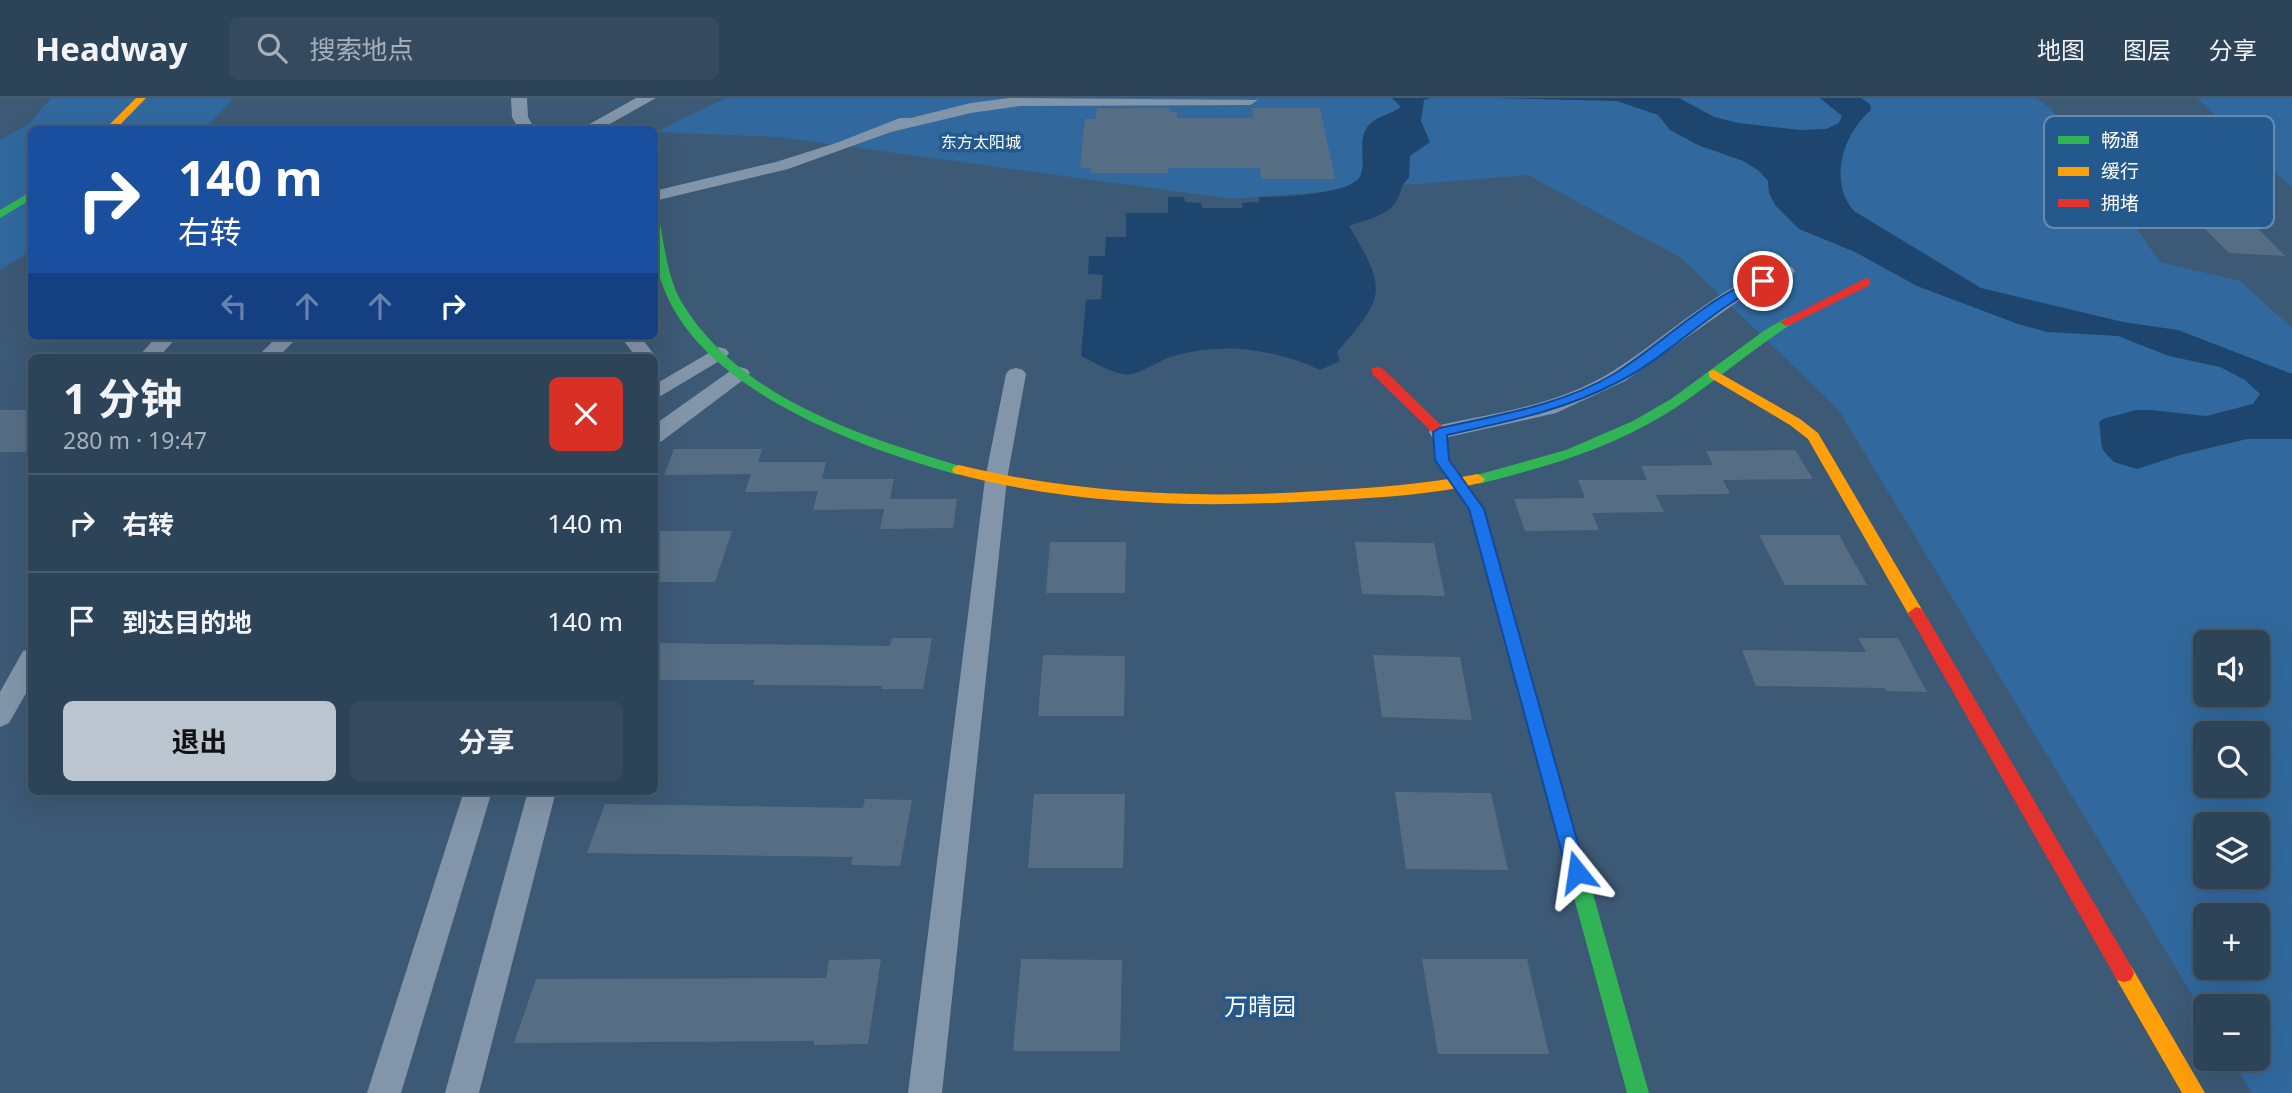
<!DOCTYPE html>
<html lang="zh">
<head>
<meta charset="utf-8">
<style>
  :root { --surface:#2d4358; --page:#354a5e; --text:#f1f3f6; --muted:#a7b0ba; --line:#485c6e; --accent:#bbc5cf }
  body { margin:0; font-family:"Noto Sans","Noto Sans SC",sans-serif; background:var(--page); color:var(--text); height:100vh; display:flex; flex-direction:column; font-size:26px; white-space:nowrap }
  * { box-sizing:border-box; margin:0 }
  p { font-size:23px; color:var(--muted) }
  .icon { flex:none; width:38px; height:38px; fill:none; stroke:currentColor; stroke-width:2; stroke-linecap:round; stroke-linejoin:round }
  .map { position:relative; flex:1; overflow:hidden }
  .panel { position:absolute; left:28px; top:256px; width:630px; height:441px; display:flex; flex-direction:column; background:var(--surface); border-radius:10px; box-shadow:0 7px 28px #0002,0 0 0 2px var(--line) }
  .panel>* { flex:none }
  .top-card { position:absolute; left:28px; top:28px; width:630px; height:214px; border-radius:10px; box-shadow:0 7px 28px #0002,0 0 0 2px var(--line); background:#1a4fa0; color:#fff; overflow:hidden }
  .tools { position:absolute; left:2193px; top:532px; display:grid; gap:14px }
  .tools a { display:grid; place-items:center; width:77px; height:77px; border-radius:10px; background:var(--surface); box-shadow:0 7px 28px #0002,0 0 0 2px var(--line); font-size:35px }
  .pin { position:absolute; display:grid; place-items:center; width:60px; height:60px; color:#fff; margin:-30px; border:4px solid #fff; border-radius:50%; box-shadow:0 2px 7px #0007 }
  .me { position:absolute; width:77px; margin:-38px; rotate:345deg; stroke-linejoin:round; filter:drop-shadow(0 0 5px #0008) }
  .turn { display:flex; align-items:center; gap:24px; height:147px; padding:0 35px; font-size:32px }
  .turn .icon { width:91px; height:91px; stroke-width:2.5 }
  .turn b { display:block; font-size:49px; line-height:60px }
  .lanes { display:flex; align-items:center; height:66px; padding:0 35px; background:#0003; justify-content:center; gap:35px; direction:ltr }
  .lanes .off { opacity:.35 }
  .round { display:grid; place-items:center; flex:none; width:74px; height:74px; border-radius:10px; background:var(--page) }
  .overview { display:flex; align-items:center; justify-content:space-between; height:119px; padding:0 35px }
  h1 { font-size:42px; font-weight:700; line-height:52px }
  .action { display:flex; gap:14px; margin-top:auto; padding:14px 35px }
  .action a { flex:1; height:80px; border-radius:10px; background:var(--accent); color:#111; font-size:28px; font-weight:700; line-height:80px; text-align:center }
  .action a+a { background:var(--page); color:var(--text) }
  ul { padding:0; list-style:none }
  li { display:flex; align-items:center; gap:21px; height:98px; padding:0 35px; border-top:2px solid var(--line) }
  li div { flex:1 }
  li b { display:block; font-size:26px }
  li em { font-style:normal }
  header { display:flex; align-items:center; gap:42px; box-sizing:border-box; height:98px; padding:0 35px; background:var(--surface); border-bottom:2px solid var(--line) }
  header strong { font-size:33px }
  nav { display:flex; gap:38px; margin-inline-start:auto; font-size:24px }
  .search { width:490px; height:63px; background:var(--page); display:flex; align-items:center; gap:18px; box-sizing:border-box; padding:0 24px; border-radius:10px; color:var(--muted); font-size:26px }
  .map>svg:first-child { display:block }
  .green { fill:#31699e; fill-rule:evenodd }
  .water { fill:#1d456d }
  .building { fill:#566e84 }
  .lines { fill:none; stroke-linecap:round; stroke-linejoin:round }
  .street { fill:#8396a9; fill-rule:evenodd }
  .fast { fill:#30b455; fill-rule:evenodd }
  .slow { fill:#ff9f0a; fill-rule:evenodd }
  .jam { fill:#e5322d; fill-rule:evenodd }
  .route { fill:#1a73e8; stroke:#114b97; stroke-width:2 }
  .labels { text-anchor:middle; stroke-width:7; stroke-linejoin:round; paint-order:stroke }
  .far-neighbourhood-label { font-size:16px; fill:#fff; stroke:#24598d }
  .near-quarter-label { font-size:24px; fill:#fff; stroke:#24598d }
  .key { fill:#24598d; stroke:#668baf; stroke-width:2 }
  .key-label { font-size:19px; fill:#fff }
</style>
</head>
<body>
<header>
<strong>Headway</strong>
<div class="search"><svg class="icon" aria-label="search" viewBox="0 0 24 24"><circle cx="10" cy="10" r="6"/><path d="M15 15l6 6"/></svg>搜索地点</div>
<nav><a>地图</a><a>图层</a><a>分享</a></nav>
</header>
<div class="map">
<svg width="2292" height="995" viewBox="0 0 2292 995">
  <rect width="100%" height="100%" fill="#3c5975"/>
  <path class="green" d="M51,0h183l-29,31 -173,1 -1,121 -31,19v-130l30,-17z
    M726,0h1311l14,11 109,153 80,19 52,47v765h-40l-21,-34h27v-53h-53v10l-367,-607 -157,-151 -153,-83 -296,24 -454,-62 -123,-5zM2205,544h53v53h-53zM2205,635h53v53h-53zM2205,726h53v53h-53zM2205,817h53v53h-53z
    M2197,0h95v90z"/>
  <path class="water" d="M1392,0h39l-7,2 -3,21 9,21 -20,14 -1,22c-11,10 -7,16 -14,25 -10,14 -31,17 -46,23 38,64 37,70 -12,126l3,9 -20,9c-45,-21 -95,-28 -143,-15 -16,4 -30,15 -45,19 -15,3 -38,-12 -51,-18l5,-56 15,-1 2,-24 -15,-1 1,-18h16l1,-19h20v-24h42v-16h16l1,5 16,1 1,5h40v-5l17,-1v-5c21,0 96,-2 102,-23 5,-15 -4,-35 7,-48 8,-10 24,-12 33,-19z
    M1491,0h188l35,19 24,6 63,7 25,-1 13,-6 3,-7 -22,-18h41l9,6 1,6c-28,24 -43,71 -17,101l127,77 142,34 55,8 114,44v65h-45l-67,16 -43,14 -23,-7 -7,-7 -5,-7 -3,-26 4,-3 33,-9h14l56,6 47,-12 7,-10 -15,-14 -25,-13 -51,-11 -51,-20 -71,-4 -29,-8 -101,-38 -62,-34 -56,-23 -24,-24 -6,-12 -1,-12 -10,-11 -15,-9 -45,-16 -28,-15 -12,-15 -41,-14z"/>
  <path class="building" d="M1097,10h72v4h8v6h77l-2,-10h68l15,71h-74l-1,-11h-92v5h-78l1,-5h-11l5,-49h11z
    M2162,72l41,2 82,84 -56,-3 -79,-80h15z
    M0,312h32v42h-32z
    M674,351h88l-4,13h68l-4,17h72l-4,20h67l-4,29 -73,1 4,-20 -71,1 5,-19 -73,1 6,-18 -87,1z
    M1795,352l18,29 -90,1 7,14 -74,1 8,17 -72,1 7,17 -74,1 -11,-32 71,-1 -7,-18h69l-6,-14 72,-1 -7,-14z
    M654,433h78l-17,51h-61z
    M1759,437h80l28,50h-82z
    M1050,444h76l-1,51h-79z
    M1355,444l79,1 11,53 -83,-2z
    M892,540h40l-9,51h-41v-3l-129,-1 2,-5h-101v-37l236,3z
    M1858,540h40l29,54 -41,-1 -2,-3 -128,-2 -14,-36 124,2z
    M1043,557l82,1 -1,60h-86z
    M1373,557l87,2 12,63 -90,-3z
    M1395,694l96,1 17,77 -102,-1z
    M1034,696h91l-2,74h-95z
    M865,701l47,1 -12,66 -49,-1 2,-8 -266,-4 18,-49 258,4z
    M881,861l-13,85 -54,1v-4l-300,2 22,-64 290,-1 3,-18z
    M1021,861l101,1 -2,91h-107z
    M1422,861h105l22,95h-111z"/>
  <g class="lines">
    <path class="street" d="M511,0h16l1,19 7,13h-16l-7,-13z
      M636,0h20l-57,32h-20z
      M1009,0l249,2 -8,5 -230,1 -49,7 -80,19 -103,37 -134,32v-10l122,-29 63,-20 61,-24h11l60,-15z
      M1786,167l6,2 3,4 -3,4 -45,20 -122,86 -69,32 -116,26 -8,-2 -3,-5 3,-5 8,-2c58,-12 121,-21 173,-54 56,-35 108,-89 173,-106z
      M157,238h21l-19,21h-21z
      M278,238h21l-21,21h-21z
      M620,238h20l16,21 -2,2v-2h-18z
      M719,249l7,2 3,4 -3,4 -72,43v-15z
      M740,269l7,2 3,4 -3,4 -85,64 -8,2v-18l79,-56z
      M1016,270l7,2 3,4 -19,105 -65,614h-34l77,-614 21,-105 3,-4z
      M32,550v35l-23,40 -9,4v-35l23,-41z
      M464,693h28l-91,302h-34z
      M528,693h28l-77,302h-34z"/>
    <path class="fast" d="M32,93v8l-32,19v-8z
      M654,123l6,3c5,25 8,54 21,77 57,97 181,136 283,166l2,3 -2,3 -5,2c-98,-27 -255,-83 -295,-186 -9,-22 -10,-44 -10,-68z
      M1786,220l6,4 -2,3c-43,28 -82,63 -126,90 -58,35 -121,53 -186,69l-7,-5 2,-3 93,-26 67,-29 38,-22 94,-69z
      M1580,777l7,2 3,6 59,210h-22l-57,-210 3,-6z"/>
    <path class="slow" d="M136,0h10l-31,32h-11z
      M1714,272l86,49 18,14 106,180 -2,4h-12l-102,-178 -18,-14 -81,-48v-6z
      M959,367c119,29 238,34 360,26 53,-3 106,-7 159,-17l7,5 -2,3c-48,13 -99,15 -148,18 -129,8 -256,7 -381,-27l-2,-3 2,-3z
      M2124,866l7,2 74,127h-23l-65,-113 -3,-7 3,-7z"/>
    <path class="jam" d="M1866,180l4,1v6l-80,40 -4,1 -6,-4z
      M1377,269l5,1 63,61 4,31 35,49 106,374 -3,6 -7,2 -7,-2 -3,-6 -100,-373 -35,-50 -2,-27 -61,-59v-6z
      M1916,509l6,2 209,357 3,7 -3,7 -7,2 -7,-2 -209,-367z"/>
  </g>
  <path class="route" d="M1763,179l4,1v5c-54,24 -95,71 -147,98 -57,30 -111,40 -173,54l2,25 35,49 102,363 -2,6 -7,2 -7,-2 -3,-6 -98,-363 -34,-49 -2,-28 7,-4c59,-13 122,-23 174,-54 45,-28 101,-83 149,-97z"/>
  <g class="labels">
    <g class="far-neighbourhood-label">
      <text x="981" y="50">东方太阳城</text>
    </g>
    <g class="near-quarter-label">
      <text x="1260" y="917">万晴园</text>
    </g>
  </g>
  <rect x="2044" y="18" width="230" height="112" rx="10" class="key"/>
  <rect x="2058" y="38" width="31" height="8" fill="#30b455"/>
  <rect x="2058" y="69" width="31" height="9" fill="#ff9f0a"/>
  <rect x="2058" y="101" width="31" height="8" fill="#e5322d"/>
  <g class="key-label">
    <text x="2101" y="49">畅通</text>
    <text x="2101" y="80">缓行</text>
    <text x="2101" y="112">拥堵</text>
  </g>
</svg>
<div class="tools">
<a><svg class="icon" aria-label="sound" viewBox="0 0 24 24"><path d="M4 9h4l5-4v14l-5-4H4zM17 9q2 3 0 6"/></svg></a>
<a><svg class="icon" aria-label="search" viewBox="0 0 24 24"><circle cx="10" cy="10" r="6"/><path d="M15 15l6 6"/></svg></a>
<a><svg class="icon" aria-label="layers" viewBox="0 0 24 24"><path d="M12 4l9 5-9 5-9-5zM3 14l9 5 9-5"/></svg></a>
<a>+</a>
<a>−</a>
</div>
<div class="pin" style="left:1763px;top:183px;background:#d93025"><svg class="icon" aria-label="arrive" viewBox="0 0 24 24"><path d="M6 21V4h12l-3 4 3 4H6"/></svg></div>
<svg class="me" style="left:1577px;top:774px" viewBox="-20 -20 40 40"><path d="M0-17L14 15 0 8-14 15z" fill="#1a73e8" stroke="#fff" stroke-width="4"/></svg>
<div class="top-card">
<div class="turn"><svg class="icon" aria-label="right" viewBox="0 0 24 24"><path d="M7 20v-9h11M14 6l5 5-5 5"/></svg><div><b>140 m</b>右转</div></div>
<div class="lanes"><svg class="icon off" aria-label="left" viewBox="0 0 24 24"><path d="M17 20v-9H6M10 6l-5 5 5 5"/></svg><svg class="icon off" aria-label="ahead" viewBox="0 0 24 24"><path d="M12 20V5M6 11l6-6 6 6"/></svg><svg class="icon off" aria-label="ahead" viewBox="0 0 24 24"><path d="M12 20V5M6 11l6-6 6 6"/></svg><svg class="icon" aria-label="right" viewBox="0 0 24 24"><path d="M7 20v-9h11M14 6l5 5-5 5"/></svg></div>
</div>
<section class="panel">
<div class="overview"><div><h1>1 分钟</h1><p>280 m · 19:47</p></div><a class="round" style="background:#d93025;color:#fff"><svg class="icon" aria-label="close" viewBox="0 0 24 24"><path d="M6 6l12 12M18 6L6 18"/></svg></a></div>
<ul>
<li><svg class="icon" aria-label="right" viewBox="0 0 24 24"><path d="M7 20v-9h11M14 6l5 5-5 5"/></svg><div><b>右转</b></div><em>140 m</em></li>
<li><svg class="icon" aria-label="arrive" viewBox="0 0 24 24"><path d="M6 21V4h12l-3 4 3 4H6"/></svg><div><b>到达目的地</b></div><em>140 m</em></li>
</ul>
<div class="action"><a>退出</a><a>分享</a></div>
</section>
</div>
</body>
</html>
